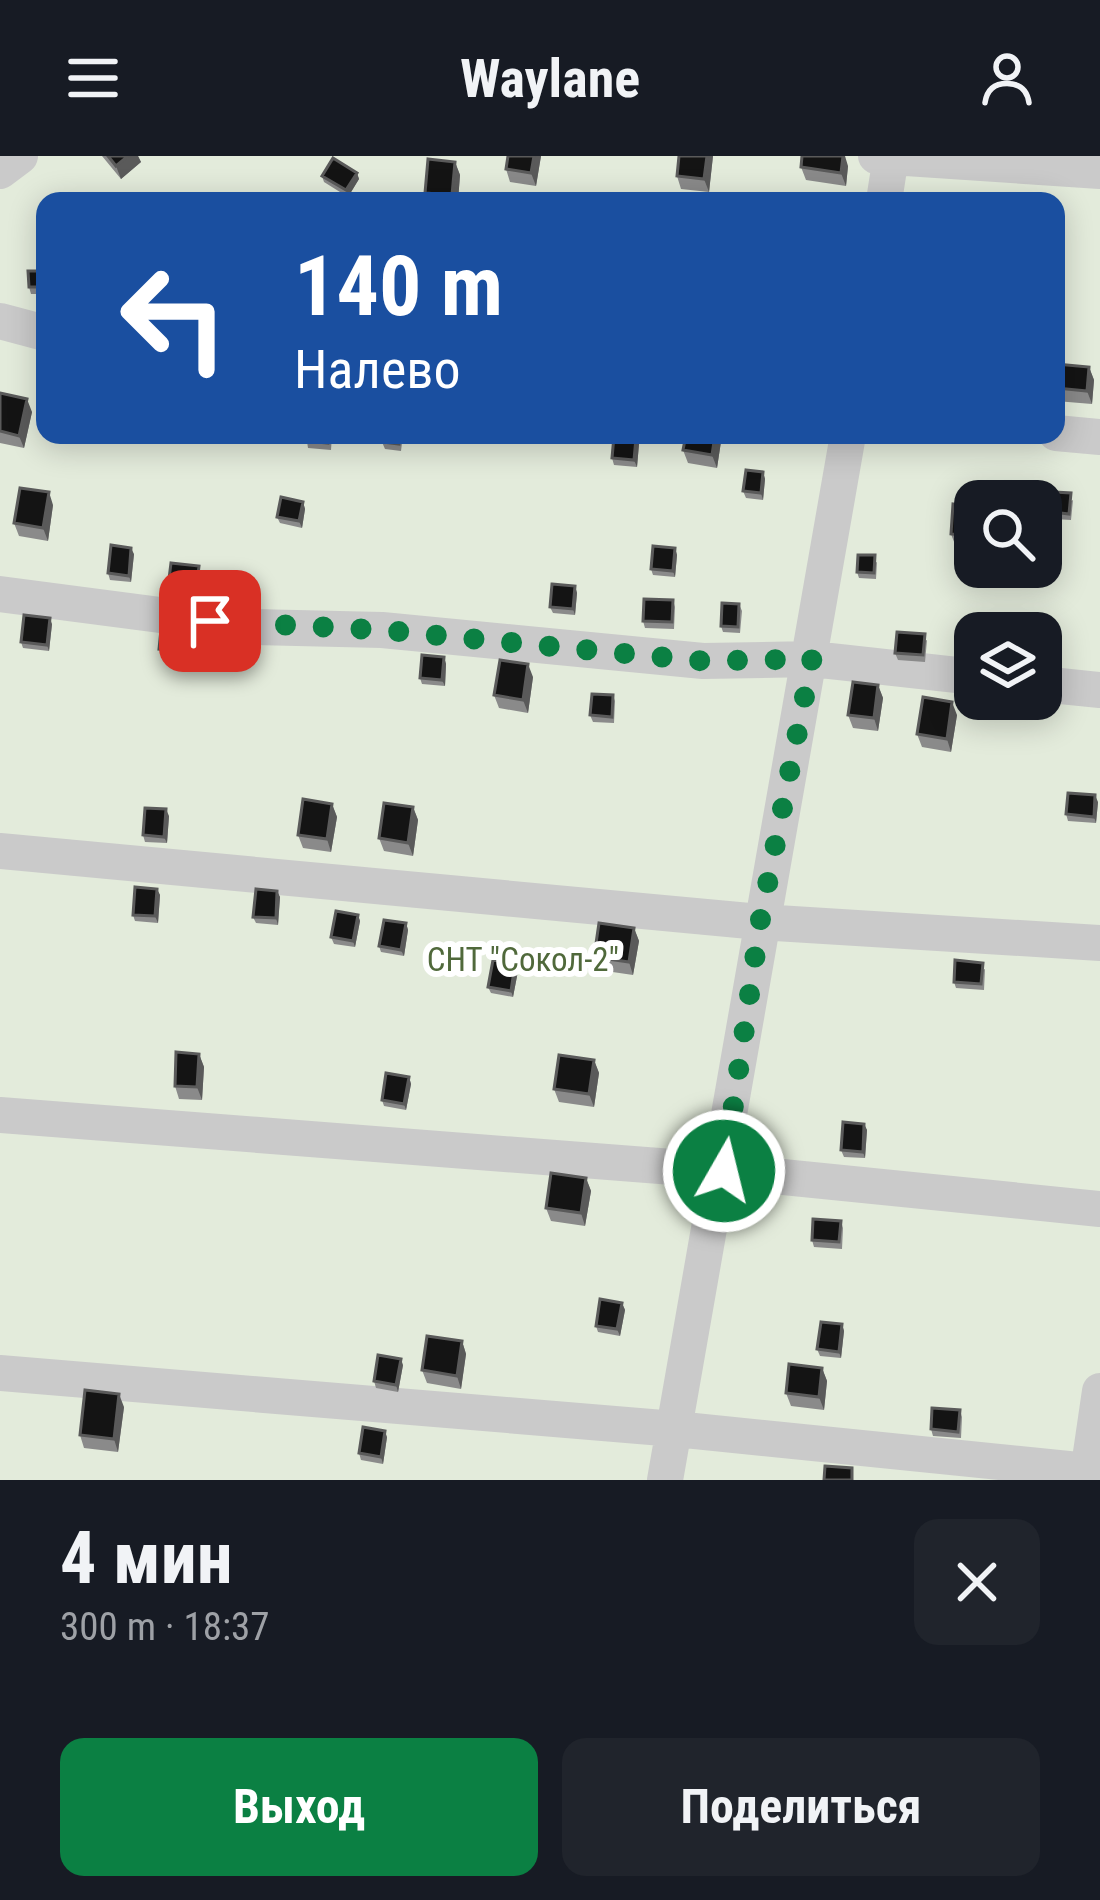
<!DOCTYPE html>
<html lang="ru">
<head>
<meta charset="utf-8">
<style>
  :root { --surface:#171b24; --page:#20242c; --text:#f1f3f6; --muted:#9ea1a6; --accent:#0b8043 }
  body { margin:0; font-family:"Roboto Condensed",sans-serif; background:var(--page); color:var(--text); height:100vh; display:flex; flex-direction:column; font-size:45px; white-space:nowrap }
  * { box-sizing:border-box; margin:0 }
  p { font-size:39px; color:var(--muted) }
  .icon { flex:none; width:66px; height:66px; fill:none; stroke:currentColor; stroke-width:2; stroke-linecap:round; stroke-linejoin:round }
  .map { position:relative; height:1324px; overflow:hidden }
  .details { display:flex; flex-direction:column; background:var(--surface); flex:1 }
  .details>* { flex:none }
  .hud { position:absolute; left:36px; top:36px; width:1029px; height:252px; border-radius:24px; box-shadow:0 6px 30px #0003; background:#1a4fa0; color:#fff; overflow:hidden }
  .buttons { position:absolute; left:954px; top:324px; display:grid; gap:24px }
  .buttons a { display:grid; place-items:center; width:108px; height:108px; border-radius:24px; background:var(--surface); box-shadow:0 6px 30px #0003; font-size:60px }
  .pin { position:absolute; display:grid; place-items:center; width:102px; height:102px; color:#fff; margin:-51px; border-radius:24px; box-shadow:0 6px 18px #0006 }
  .me { position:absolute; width:132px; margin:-66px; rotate:8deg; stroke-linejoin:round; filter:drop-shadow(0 0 9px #0008) }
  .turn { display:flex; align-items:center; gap:42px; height:252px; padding:0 60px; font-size:54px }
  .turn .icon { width:156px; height:156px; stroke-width:2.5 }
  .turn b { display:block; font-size:84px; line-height:102px }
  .round { display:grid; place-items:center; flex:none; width:126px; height:126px; border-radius:24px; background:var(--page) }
  .head { display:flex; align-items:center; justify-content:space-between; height:204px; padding:0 60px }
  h1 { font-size:72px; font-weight:700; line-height:90px }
  .cta { display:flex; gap:24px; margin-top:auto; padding:24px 60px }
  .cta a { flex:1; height:138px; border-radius:24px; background:var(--accent); color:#fff; font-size:48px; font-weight:700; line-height:138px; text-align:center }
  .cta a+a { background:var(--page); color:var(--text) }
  header { display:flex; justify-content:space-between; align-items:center; height:156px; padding:0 60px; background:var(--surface); font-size:54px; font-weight:700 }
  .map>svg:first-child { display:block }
  .green { fill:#e3ebdb; fill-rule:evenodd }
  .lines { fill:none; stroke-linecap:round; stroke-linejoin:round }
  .minor { stroke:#cacaca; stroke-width:36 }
  .wall { fill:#8a8a8a }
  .shaded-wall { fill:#5a5a5a }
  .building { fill:#141414; stroke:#5a5a5a; stroke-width:3 }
  .route { stroke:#0b8043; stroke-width:21; stroke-dasharray:0 37.8 }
  .labels { text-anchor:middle; stroke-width:12; stroke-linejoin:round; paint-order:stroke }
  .park-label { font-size:33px; fill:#50693b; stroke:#fff }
</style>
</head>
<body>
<header><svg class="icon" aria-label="menu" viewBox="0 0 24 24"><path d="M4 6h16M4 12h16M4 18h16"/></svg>Waylane<svg class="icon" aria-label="person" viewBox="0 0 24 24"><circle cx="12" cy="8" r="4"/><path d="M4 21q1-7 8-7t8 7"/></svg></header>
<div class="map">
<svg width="1100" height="1324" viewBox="0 0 1100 1324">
  <rect width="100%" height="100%" fill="#fff"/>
  <path class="green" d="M0,0h1100v1324h-1100zM45,45h1011v234h-1011zM975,345h66v66h-66zM975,477h66v66h-66z"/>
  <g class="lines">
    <path class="minor" d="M876,0l224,15
      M0,15l20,-15
      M884,45l7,-45
      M0,165l45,12
      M1056,277l44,4
      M0,438l252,33 130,3 321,31 109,-2 163,18
      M1041,528l59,6
      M0,695l760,71 340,21
      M0,959l724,56 376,38
      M0,1217l675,56 413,42
      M665,1324l183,-1045
      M1087,1324l13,-89"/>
  </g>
  <path class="wall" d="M102,0h36l3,6 -20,17z
    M508,0h33l-5,30 -26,-4 -4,-13z
    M713,0l-4,36 -28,-3 -4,-13z
    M455,6l5,13 -2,26h-30l-3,-8z
    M848,10l-2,20 -40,-6 -5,-13z
    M357,17l2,6 -11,18 -24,-15 -2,-6z
    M45,115v23h-14l-2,-7z
    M1056,208l33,3 5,13 -2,24 -36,-3z
    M0,237l32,19 -8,36 -24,-5z
    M306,279h26l-1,15 -23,-2z
    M383,279h20l-2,16 -16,-2 -3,-7z
    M686,279h36l-5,33 -29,-5 -5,-13z
    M636,282l3,6 -2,23 -23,-2 -2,-7z
    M763,316l2,7 -2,21 -17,-2 -3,-7z
    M1073,344l-2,20 -16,-1 -3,-7z
    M303,346l2,7 -3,19 -22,-5 -3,-6z
    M53,349l-5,36 -29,-5 -5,-13z
    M975,350v43l-19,-2 -5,-13z
    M675,392l2,7 -2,22 -22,-2 -2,-6z
    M134,398l-3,28 -21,-2 -2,-7z
    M877,406l-1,17 -17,-1 -2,-6z
    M201,416l-2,17 -28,-3 -2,-7z
    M575,430l2,7 -2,22 -22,-2 -3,-6z
    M673,444l2,7 -1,22 -29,-1 -2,-7z
    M739,448l3,7 -2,22 -17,-1 -2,-6z
    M52,468l-3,27 -26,-3 -2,-6z
    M202,468l5,13 -3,28 -40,-3 -5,-13z
    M927,484l-2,22 -27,-2 -3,-7z
    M444,501l2,7 -1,22 -23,-2 -2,-6z
    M533,521l-5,36 -29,-5 -5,-13z
    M878,529l5,13 -5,33 -25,-3 -5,-13z
    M613,539l2,6 -1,22 -21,-1 -3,-7z
    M957,559l-6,37 -29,-5 -5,-13z
    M1098,646l-2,21 -28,-2 -2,-7z
    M332,648l5,13 -6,35 -28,-4 -5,-13z
    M413,651l5,13 -5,36 -29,-5 -5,-13z
    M169,660l-2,27 -22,-1 -2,-7z
    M157,733l3,6 -2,28 -23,-2 -2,-6z
    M277,735l3,6 -2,28 -22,-2 -3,-6z
    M358,759l2,6 -5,26 -21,-3 -3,-7z
    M406,767l2,7 -4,26 -23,-4 -2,-6z
    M634,772l5,13 -6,34 -34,-5 -5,-13z
    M515,808l3,7 -5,26 -22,-4 -3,-6z
    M985,813l-1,21 -28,-2 -2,-6z
    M199,898l5,13 -2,33 -23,-1 -4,-13z
    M594,904l5,13 -5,34 -35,-5 -5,-13z
    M409,921l2,7 -5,26 -22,-4 -2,-6z
    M864,968l3,6 -2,28 -21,-1 -3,-7z
    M586,1022l5,13 -6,35 -34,-5 -5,-13z
    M841,1065l2,7 -1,21 -28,-2 -2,-7z
    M622,1147l3,7 -5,26 -22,-4 -2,-6z
    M842,1168l2,7 -3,27 -21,-2 -3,-7z
    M462,1185l4,13 -5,35 -34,-6 -5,-13z
    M403,1209l-5,27 -22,-4 -2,-7z
    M822,1212l5,13 -3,29 -33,-4 -5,-13z
    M124,1251l-6,45 -34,-4 -4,-13z
    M960,1254l2,7 -1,21 -28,-2 -2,-7z
    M387,1281l-4,27 -22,-4 -2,-7z"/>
  <path class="shaded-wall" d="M128,0h10l3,6 -20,17 -5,-13z
    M534,0h7l-5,30 -5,-13z
    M707,0h6l-4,36 -5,-13z
    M843,0h2l3,10 -2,20 -5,-13z
    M455,6l5,13 -2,26h-4l-2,-6z
    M357,17l2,6 -11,18 -2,-7z
    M1089,211l5,13 -2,24 -5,-13z
    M27,243l5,13 -8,36 -5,-12z
    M715,279h7l-5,33 -5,-13z
    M636,282l3,6 -2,23 -3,-7z
    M763,316l2,7 -2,21 -2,-7z
    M49,336l4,13 -5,36 -5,-13z
    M303,346l2,7 -3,19 -3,-7z
    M131,392l3,6 -3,28 -2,-6z
    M675,392l2,7 -2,22 -2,-6z
    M575,430l2,7 -2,22 -2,-6z
    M50,462l2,6 -3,27 -2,-6z
    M202,468l5,13 -3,28 -5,-13z
    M444,501l2,7 -1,22 -3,-6z
    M528,508l5,13 -5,36 -5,-13z
    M878,529l5,13 -5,33 -4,-13z
    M952,546l5,13 -6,37 -4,-13z
    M1095,639l3,7 -2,21 -2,-6z
    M332,648l5,13 -6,35 -4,-13z
    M413,651l5,13 -5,36 -5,-13z
    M166,653l3,7 -2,27 -3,-6z
    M157,733l3,6 -2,28 -3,-7z
    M277,735l3,6 -2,28 -2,-7z
    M358,759l2,6 -5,26 -2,-6z
    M406,767l2,7 -4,26 -3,-6z
    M634,772l5,13 -6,34 -4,-13z
    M515,808l3,7 -5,26 -2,-6z
    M199,898l5,13 -2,33 -5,-13z
    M594,904l5,13 -5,34 -5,-13z
    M409,921l2,7 -5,26 -2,-6z
    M864,968l3,6 -2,28 -2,-6z
    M586,1022l5,13 -6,35 -4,-13z
    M622,1147l3,7 -5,26 -3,-7z
    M842,1168l2,7 -3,27 -2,-6z
    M462,1185l4,13 -5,35 -4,-13z
    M401,1203l2,6 -5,27 -2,-7z
    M822,1212l5,13 -3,29 -5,-13z
    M119,1238l5,13 -6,45 -4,-13z
    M385,1275l2,6 -4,27 -2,-7z"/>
  <path class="building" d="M108,0h20l-12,10z
    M508,0h26l-3,17 -25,-4z
    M679,0h28l-3,23 -27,-3z
    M802,0h41l-2,17 -40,-6z
    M333,2l24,15 -11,17 -24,-14z
    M428,3l27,3 -3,33 -27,-2z
    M28,115h17v16h-16z
    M1056,208l33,3 -2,24 -31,-3z
    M0,237l27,6 -8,37 -19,-5z
    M306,279h23l-1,8 -22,-2z
    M383,279h17l-1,9 -17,-2z
    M686,279h29l-3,20 -29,-5z
    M614,280l22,2 -2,22 -22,-2z
    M746,314l17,2 -2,21 -18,-2z
    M20,332l29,4 -6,36 -29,-5z
    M1054,336l17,1 -2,21 -17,-2z
    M281,341l22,5 -4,19 -22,-4z
    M953,348l22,2v30l-24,-2z
    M111,389l20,3 -2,28 -21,-3z
    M653,390l22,2 -2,23 -22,-2z
    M858,399h17l-1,18 -17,-1z
    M171,407l28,3 -2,17 -28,-4z
    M552,428l23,2 -2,23 -23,-2z
    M644,443l29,1 -1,22 -29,-1z
    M722,447l17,1 -1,23 -17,-1z
    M24,459l26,3 -3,27 -26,-3z
    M162,464l40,4 -3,28 -40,-3z
    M897,476l28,2 -2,21 -28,-2z
    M422,499l22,2 -2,23 -22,-2z
    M500,504l28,4 -5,36 -29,-5z
    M853,526l25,3 -4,33 -26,-3z
    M592,538l21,1 -1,22 -22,-2z
    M923,541l29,5 -5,37 -30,-5z
    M1068,637l27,2 -1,22 -28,-3z
    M303,643l29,5 -5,35 -29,-4z
    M384,647l29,4 -5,36 -29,-5z
    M145,652l21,1 -2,28 -21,-2z
    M135,731l22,2 -2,27 -22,-1z
    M256,733l21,2 -1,27 -23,-1z
    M336,755l22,4 -5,26 -22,-4z
    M384,764l22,3 -5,27 -22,-4z
    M599,767l35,5 -5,34 -35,-5z
    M493,804l22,4 -4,27 -23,-4z
    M955,804l28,3 -2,21 -27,-2z
    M176,896l23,2 -2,33 -22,-1z
    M559,899l35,5 -5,34 -35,-5z
    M386,917l23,4 -5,27 -22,-4z
    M843,966l21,2 -1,28 -22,-2z
    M551,1017l35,5 -5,35 -35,-5z
    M813,1063l28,2 -2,21 -27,-2z
    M600,1143l22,4 -5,26 -21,-3z
    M821,1166l21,2 -3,28 -22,-3z
    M427,1180l35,5 -5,35 -35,-6z
    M378,1199l23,4 -5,26 -22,-4z
    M789,1208l33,4 -3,29 -33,-4z
    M85,1234l34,4 -5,45 -34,-4z
    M932,1252l28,2 -2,22 -27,-3z
    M363,1271l22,4 -4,26 -22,-4z
    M825,1310l27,2v12h-28z"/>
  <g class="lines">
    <path class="route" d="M210,465l172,9 321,31 109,-2 -52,263 -36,249"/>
  </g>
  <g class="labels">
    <g class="park-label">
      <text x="523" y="815">СНТ "Сокол-2"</text>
    </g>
  </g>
</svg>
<div class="buttons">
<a><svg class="icon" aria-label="search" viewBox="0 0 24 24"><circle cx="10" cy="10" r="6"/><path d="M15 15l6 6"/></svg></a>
<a><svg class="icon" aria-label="layers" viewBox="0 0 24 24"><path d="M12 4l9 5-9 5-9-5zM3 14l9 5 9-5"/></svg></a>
</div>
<div class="pin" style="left:210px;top:465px;background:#d93025"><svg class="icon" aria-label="arrive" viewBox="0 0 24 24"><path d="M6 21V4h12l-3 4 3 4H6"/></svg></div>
<svg class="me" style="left:724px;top:1015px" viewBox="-20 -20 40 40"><circle r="17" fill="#0b8043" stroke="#fff" stroke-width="3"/><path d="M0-11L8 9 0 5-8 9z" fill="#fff"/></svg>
<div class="hud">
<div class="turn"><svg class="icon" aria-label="left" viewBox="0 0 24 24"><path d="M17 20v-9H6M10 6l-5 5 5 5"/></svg><div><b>140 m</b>Налево</div></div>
</div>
</div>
<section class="details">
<div class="head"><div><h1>4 мин</h1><p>300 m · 18:37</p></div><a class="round"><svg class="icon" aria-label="close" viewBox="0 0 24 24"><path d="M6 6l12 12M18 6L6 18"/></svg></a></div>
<div class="cta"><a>Выход</a><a>Поделиться</a></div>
</section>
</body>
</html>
